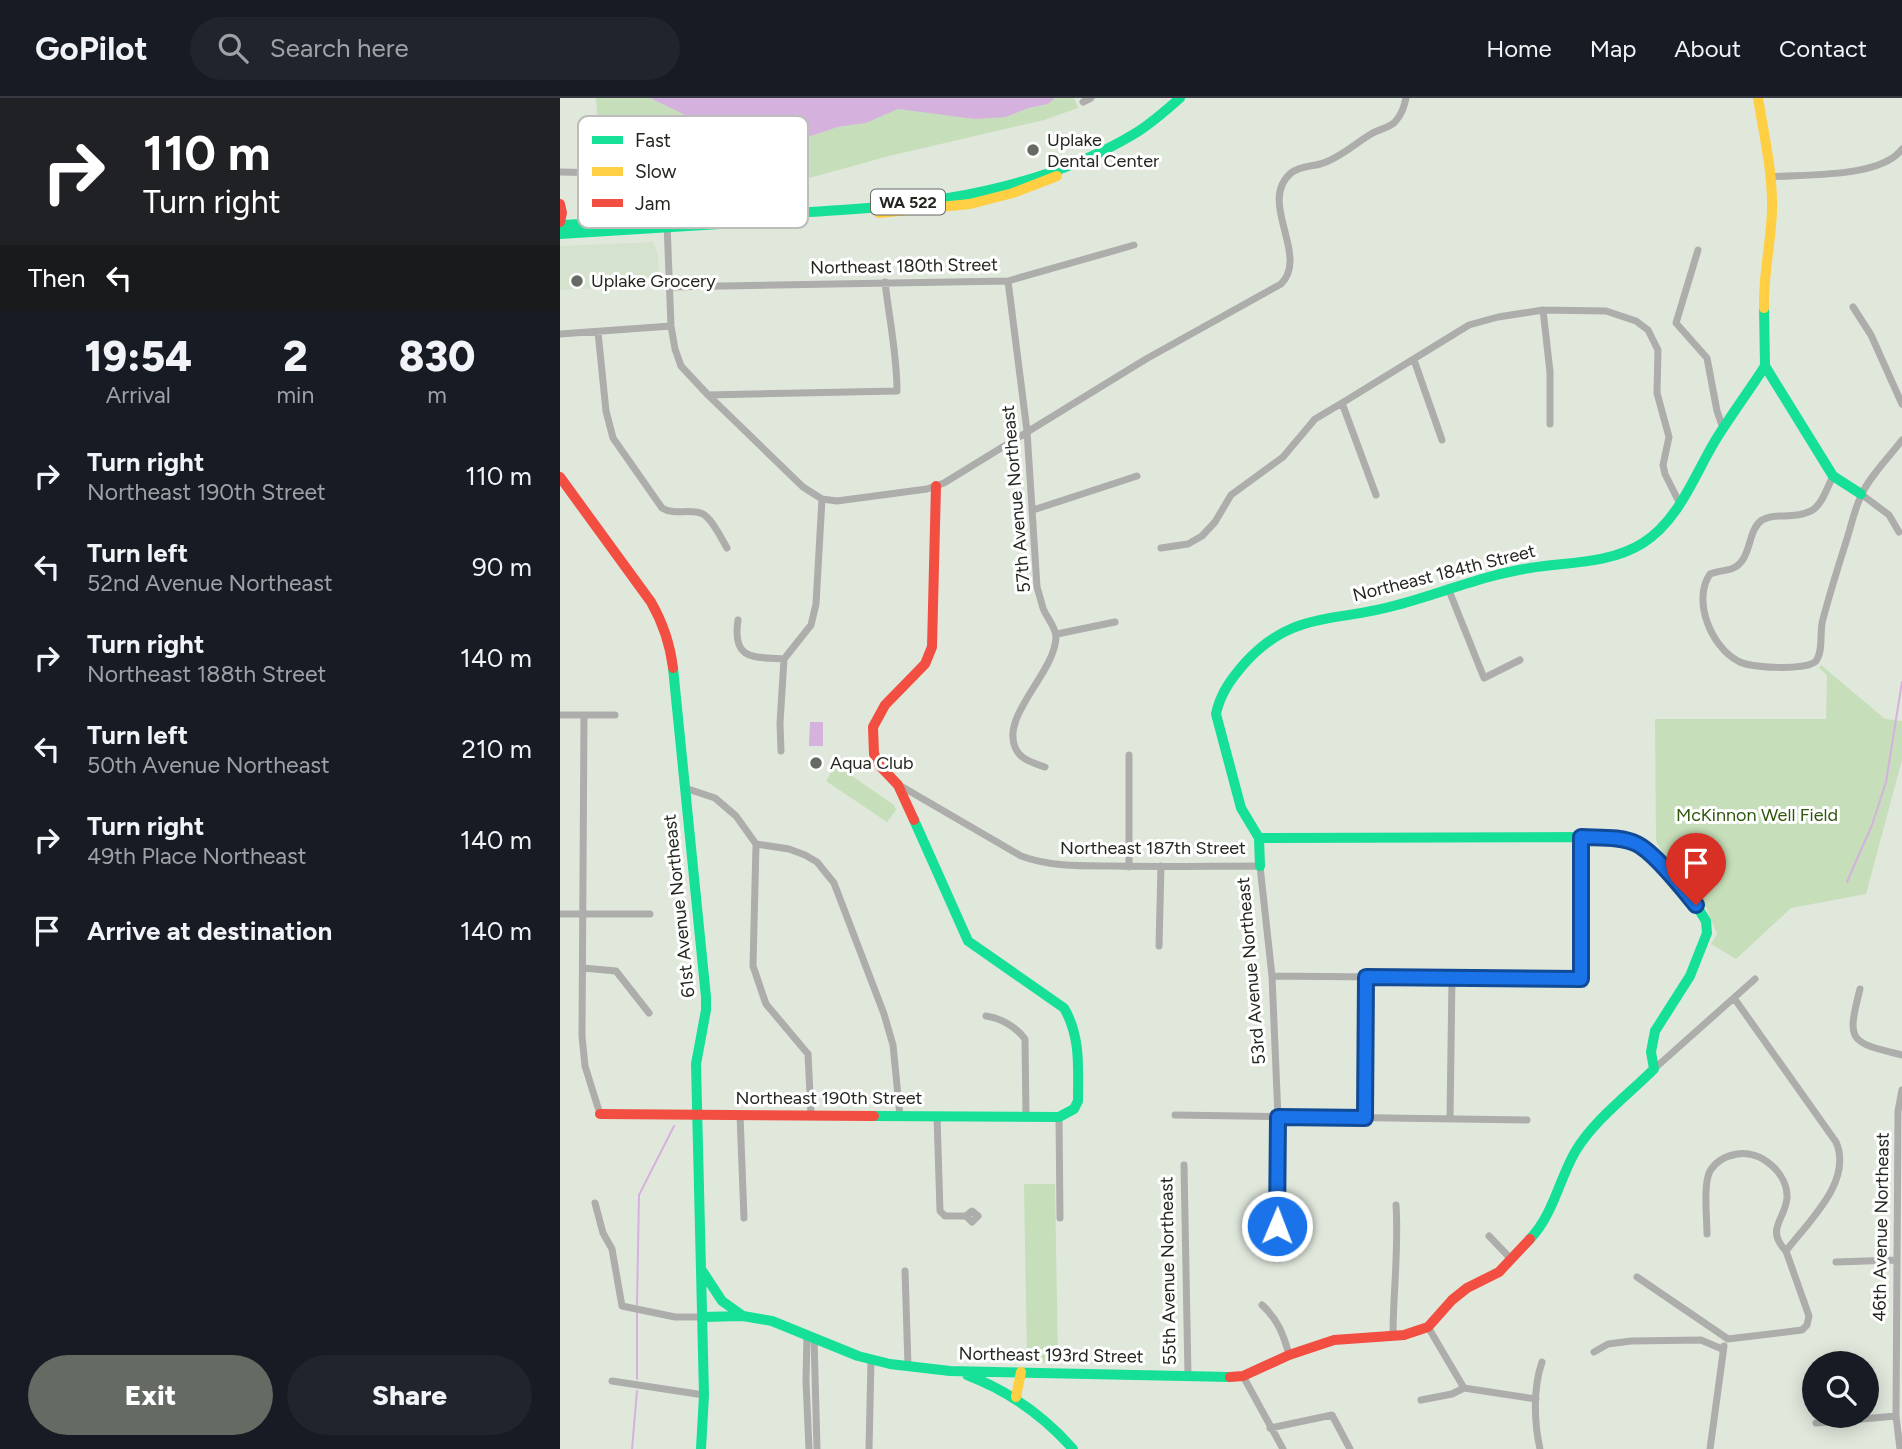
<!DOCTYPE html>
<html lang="en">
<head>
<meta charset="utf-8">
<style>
  :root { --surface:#171b24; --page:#20242c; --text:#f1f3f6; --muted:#9ea1a6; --line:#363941; --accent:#656b62 }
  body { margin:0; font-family:Figtree,sans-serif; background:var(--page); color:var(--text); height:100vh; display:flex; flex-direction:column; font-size:26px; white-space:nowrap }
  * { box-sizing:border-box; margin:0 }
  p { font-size:23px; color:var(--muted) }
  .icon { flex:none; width:38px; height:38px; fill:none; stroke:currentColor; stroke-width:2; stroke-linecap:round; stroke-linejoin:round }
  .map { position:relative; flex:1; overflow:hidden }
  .details { display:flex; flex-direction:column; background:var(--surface); width:560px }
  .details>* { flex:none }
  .guide { background:#202124; color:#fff; overflow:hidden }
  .fabs { position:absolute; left:1242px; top:1253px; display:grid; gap:14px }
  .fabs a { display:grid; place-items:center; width:77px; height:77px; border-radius:50%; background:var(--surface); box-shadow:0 4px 18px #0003; font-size:35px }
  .pin { position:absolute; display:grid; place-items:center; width:60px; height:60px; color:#fff; margin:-72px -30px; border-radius:50% 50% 50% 0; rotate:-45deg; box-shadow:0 0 7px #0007 }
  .pin .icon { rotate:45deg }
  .me { position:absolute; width:77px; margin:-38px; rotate:1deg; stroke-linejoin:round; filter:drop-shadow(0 0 5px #0008) }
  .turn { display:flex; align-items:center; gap:24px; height:147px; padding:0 28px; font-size:32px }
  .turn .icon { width:91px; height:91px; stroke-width:2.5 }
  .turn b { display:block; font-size:49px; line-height:60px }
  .then { display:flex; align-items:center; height:66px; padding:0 28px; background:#0003; gap:14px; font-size:26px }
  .eta { display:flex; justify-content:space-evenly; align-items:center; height:119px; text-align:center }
  .eta b { font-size:42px; font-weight:800; line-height:49px }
  .action { display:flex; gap:14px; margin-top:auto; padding:14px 28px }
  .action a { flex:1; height:80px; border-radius:42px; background:var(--accent); color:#fff; font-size:28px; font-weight:800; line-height:80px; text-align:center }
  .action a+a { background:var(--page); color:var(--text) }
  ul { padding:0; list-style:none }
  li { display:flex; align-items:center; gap:21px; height:91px; padding:0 28px }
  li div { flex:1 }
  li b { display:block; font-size:26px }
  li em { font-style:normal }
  header { display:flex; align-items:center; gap:42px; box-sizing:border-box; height:98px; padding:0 35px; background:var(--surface); border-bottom:2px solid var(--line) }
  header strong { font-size:33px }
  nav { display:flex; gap:38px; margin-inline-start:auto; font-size:24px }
  .search { width:490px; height:63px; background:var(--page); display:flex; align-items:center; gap:18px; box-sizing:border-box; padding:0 24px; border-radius:38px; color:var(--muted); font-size:26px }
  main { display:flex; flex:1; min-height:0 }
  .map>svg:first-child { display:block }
  .built { fill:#d5e2ce }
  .green { fill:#c6deb9 }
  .water { fill:#d4b2dd }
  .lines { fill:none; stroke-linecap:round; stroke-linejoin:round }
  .stream { stroke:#d4b2dd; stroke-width:2 }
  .street { stroke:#adadac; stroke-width:7 }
  .fast { stroke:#16e098; stroke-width:10 }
  .slow { stroke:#ffcf43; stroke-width:10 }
  .jam { stroke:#f24e42; stroke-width:10 }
  .route-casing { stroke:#114b97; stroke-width:18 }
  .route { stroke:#1a73e8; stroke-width:12 }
  .poi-dot { fill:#656b62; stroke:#fff; stroke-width:2.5 }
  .labels { text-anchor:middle; stroke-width:6; stroke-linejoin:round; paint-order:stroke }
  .shield { fill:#fff; stroke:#656863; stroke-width:2 }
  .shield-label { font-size:16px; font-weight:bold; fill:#232720 }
  .poi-label { font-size:18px; fill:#232720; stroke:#fff; text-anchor:start }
  .street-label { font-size:18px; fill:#232720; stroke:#fff }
  .park-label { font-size:18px; fill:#2d560b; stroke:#fff }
  .key { fill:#fff; stroke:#bdbebc; stroke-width:2 }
  .key-label { font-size:19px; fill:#232720 }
</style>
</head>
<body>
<header>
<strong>GoPilot</strong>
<div class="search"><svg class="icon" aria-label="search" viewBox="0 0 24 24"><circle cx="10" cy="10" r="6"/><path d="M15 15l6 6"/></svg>Search here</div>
<nav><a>Home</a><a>Map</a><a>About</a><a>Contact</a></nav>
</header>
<main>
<section class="details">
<div class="guide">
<div class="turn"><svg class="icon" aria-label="right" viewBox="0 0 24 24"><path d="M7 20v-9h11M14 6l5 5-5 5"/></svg><div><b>110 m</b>Turn right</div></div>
<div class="then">Then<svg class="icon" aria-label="left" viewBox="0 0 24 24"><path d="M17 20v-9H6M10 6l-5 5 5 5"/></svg></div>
</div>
<div class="eta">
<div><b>19:54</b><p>Arrival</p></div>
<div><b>2</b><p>min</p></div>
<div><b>830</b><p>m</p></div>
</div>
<ul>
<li><svg class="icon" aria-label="right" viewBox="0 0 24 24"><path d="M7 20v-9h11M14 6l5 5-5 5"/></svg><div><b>Turn right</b><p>Northeast 190th Street</p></div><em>110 m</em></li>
<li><svg class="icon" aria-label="left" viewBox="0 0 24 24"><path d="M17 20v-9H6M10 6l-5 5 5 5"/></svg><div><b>Turn left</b><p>52nd Avenue Northeast</p></div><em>90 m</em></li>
<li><svg class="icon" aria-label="right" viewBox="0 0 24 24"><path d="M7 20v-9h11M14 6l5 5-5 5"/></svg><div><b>Turn right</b><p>Northeast 188th Street</p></div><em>140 m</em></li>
<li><svg class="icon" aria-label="left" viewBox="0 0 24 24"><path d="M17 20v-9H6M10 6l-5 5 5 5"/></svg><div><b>Turn left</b><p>50th Avenue Northeast</p></div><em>210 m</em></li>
<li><svg class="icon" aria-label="right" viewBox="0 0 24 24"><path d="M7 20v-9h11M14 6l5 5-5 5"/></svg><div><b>Turn right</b><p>49th Place Northeast</p></div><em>140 m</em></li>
<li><svg class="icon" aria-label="arrive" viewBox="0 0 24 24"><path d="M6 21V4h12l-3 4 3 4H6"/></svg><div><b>Arrive at destination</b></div><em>140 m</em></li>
</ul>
<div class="action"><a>Exit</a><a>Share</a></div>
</section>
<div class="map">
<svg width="1342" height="1351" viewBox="0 0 1342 1351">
  <rect width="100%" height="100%" fill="#e0e8dc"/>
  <path class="built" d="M93,144l5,13 1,30 -99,5v-44z"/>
  <path class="green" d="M36,0h54l39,19 55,13 13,5 39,6 42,-14 28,-4 32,-14 108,8 23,-9 19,-4 7,-6h19l4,10 -34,12 -155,36 -116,32 -38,3 -133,-5z
    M1261,567l64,54 17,2v39l-36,134 -75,14 -55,51 -25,-15 6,-10 -11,-27 -40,-47 -10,-19 -1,-122h171l1,-44 -8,-7z
    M276,667l58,40 2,5 -9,12 -61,-41z
    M464,1086h31l3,179 -31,-1z"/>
  <path class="water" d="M90,0h405l-7,6 -19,4 -23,9 -31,2 -77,-10 -32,14 -28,4 -42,14 -39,-6 -13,-5 -55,-13z
    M250,624h13v24h-14z"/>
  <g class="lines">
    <path class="stream" d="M1287,784l25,-57 14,-43 16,-100
      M77,1207l2,-110 35,-69
      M77,1281v-69
      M72,1351l5,-58"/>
    <path class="street" d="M523,4l8,-4
      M0,74l46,1
      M1210,79c35,-3 111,1 132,-28
      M107,125l4,103 4,23 6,17 27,29 95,92 19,12 15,2 90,-12 17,-6 202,-124 135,-75c29,-29 -24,-82 10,-111 10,-8 24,-6 35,-11 17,-7 30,-19 45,-28 8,-5 18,-6 24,-12 7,-8 9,-15 11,-24
      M1138,152l-22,73 31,35 10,53 6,17
      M448,183l19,150 10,156c2,7 4,14 6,21 3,9 13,19 13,29 -1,37 -59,81 -39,114 5,9 19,13 28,16
      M110,189l338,-6 126,-36
      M1293,209l18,28 31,69
      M983,212l7,62v52
      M38,234l8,79 7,27 49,70c13,8 28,0 41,6 10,6 18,24 24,34
      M0,236l111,-8
      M854,262l28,80
      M148,297l189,-4c0,-37 -8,-73 -12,-109
      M782,305l34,92
      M1273,378c-14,30 -14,39 -49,40 -8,0 -15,0 -22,4 -16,11 -9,41 -31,49 -6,2 -14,2 -21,5 -18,26 1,73 28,87 11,7 69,10 78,0 8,-11 3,-30 7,-42 7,-26 15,-52 23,-77 5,-15 8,-32 15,-46 7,-18 29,-40 41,-56
      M1301,396l28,21 10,17
      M473,412l104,-34
      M601,450l27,-4 14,-8 13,-14 16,-27 52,-38 32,-38 27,-16 127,-78 29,-8 45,-7 63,1 30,10 12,9 10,20 -1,43 12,44 -6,28 2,9 14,28
      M888,490l36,90 36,-18
      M178,522c-6,40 14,37 46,39
      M497,536l58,-12
      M0,617h55
      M24,617l-2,321 3,30 15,48
      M221,653l-1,-28 4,-64 27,-34 5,-21 6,-105
      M339,687l122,71c30,11 60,10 92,10 49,1 98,0 147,0l12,110 6,141 -1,109
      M125,690l30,10 21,18 20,28 -3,122 13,38 42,50 3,61
      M196,746l33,5 16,6 12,7 17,21 50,131 9,31 7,71
      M569,769v-112
      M0,816h90
      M599,848l2,-80
      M23,870l33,3 33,42
      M712,878l309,3v-142
      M1300,891c-14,54 -10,53 42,66
      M426,918c15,2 30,11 39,23l1,77
      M1094,971l101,-90
      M180,1017l4,103
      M615,1017l352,5
      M377,1018l3,95 5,5h21l6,-5 6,5 -6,6 -6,-6
      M499,1019l1,101
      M805,1020l1,-141
      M890,1021l2,-142
      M624,1067l4,211
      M35,1105l8,30 9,16 10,57 53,11h27
      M1147,1136c0,-16 -4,-50 3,-63 6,-10 16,-15 27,-17 24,-4 51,19 50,44 -2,22 -22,31 -1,53
      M929,1138l23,24
      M1276,1164l60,-2
      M345,1173l3,95
      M1077,1179l91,62
      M702,1207c16,14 22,31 27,50
      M868,1229l36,61
      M247,1236l-1,47 3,68
      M833,1238c0,-44 6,-87 3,-131
      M254,1239l3,112
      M1168,1241l74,-9 5,-5 2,-9 -23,-65c23,-30 67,-70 50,-109l-102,-144
      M1034,1254l14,-8 23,-3 70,-1 21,9
      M683,1278l40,73
      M52,1283l92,14
      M861,1302l31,-6 12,-6 72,11
      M1256,1325l80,-7
      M710,1330l62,-13 18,34
      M309,1351l2,-89
      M980,1351c-6,-27 -7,-61 2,-87
      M1150,1351l14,-103
      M1340,1351l-4,-33 2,-305 4,-21"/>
    <path class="fast" d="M0,127c55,-2 110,-7 165,-9 136,-6 288,-9 409,-82 17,-10 31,-23 46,-36
      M0,136l223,-14
      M1204,210l1,58 68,110 28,18
      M113,570l33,329v13l-10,54 8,331 -3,54
      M699,740l322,-1 41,2 15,5 10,7 49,54 10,16 1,12 -17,43 -35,55 -4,21 3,17c-26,26 -60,51 -79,83 -16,28 -22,63 -45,87
      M700,768l-1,-28 -18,-30 -25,-94c4,-20 15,-35 28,-50 48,-54 91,-41 153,-59 45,-12 87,-30 133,-37 36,-6 80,-4 113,-25 36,-23 51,-67 72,-102 16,-26 34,-50 50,-75
      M314,1018l185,1 15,-8 4,-8c0,-33 3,-64 -14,-93l-96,-67 -54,-121
      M143,1174l19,29 21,15
      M142,1219l41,-1 29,5 86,35 32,8 60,7 280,6
      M407,1277c42,16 76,40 106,74"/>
    <path class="slow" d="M1198,0c6,37 15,75 14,113 -1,32 -9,64 -8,97
      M319,115l91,-9 43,-11 44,-17
      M456,1299l5,-25"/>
    <path class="jam" d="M0,106l2,9 -2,9
      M0,379l91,125c12,21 19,41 22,66
      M354,722l-16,-35 -18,-19 -6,-12 -1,-27 12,-22 40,-41 7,-17 4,-161
      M40,1016l274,2
      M670,1279l13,-1 46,-21 45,-15 70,-5 24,-8 24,-27 15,-12 32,-16 31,-33"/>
  </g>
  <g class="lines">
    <defs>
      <path id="route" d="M717,1128l1,-109 87,1 1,-141 215,2v-142c18,1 40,-1 56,7 18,9 46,45 59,61"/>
    </defs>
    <use href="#route" class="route-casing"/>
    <use href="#route" class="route"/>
  </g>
  <g class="poi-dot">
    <circle cx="473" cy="52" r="7"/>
    <circle cx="17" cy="183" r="7"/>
    <circle cx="256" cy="665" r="7"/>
  </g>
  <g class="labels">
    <rect class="shield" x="311" y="91.5" width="74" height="25" rx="5"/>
    <g class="shield-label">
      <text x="348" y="110">WA 522</text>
    </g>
    <g class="poi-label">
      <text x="487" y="48">Uplake<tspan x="487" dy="21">Dental Center</tspan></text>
      <text x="31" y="189">Uplake Grocery</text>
      <text x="270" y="671">Aqua Club</text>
    </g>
    <g class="street-label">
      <text transform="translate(344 168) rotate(-1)" y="6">Northeast 180th Street</text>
      <text transform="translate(456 401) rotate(-95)" y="6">57th Avenue Northeast</text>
      <text transform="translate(884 475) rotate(-14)" y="6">Northeast 184th Street</text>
      <text x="593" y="756">Northeast 187th Street</text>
      <text transform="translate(119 808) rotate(-96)" y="6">61st Avenue Northeast</text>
      <text transform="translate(691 873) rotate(-95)" y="6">53rd Avenue Northeast</text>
      <text x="269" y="1006">Northeast 190th Street</text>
      <text transform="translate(1321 1129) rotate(-89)" y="6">46th Avenue Northeast</text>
      <text transform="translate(608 1173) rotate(-91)" y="6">55th Avenue Northeast</text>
      <text transform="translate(491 1257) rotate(1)" y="6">Northeast 193rd Street</text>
    </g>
    <g class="park-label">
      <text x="1197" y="723">McKinnon Well Field</text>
    </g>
  </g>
  <rect x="18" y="18" width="230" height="112" rx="10" class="key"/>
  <rect x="32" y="38" width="31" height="8" fill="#16e098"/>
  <rect x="32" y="69" width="31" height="9" fill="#ffcf43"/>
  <rect x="32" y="101" width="31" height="8" fill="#f24e42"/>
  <g class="key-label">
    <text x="75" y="49">Fast</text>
    <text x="75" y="80">Slow</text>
    <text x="75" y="112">Jam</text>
  </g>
</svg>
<div class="fabs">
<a><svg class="icon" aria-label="search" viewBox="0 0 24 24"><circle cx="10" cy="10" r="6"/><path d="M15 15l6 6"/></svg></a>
</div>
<div class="pin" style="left:1136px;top:807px;background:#d93025"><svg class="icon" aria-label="arrive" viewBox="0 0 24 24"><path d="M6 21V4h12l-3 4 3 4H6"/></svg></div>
<svg class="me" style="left:717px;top:1128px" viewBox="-20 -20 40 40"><circle r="17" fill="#1a73e8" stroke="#fff" stroke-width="3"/><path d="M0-11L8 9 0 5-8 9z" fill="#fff"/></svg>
</div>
</main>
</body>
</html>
